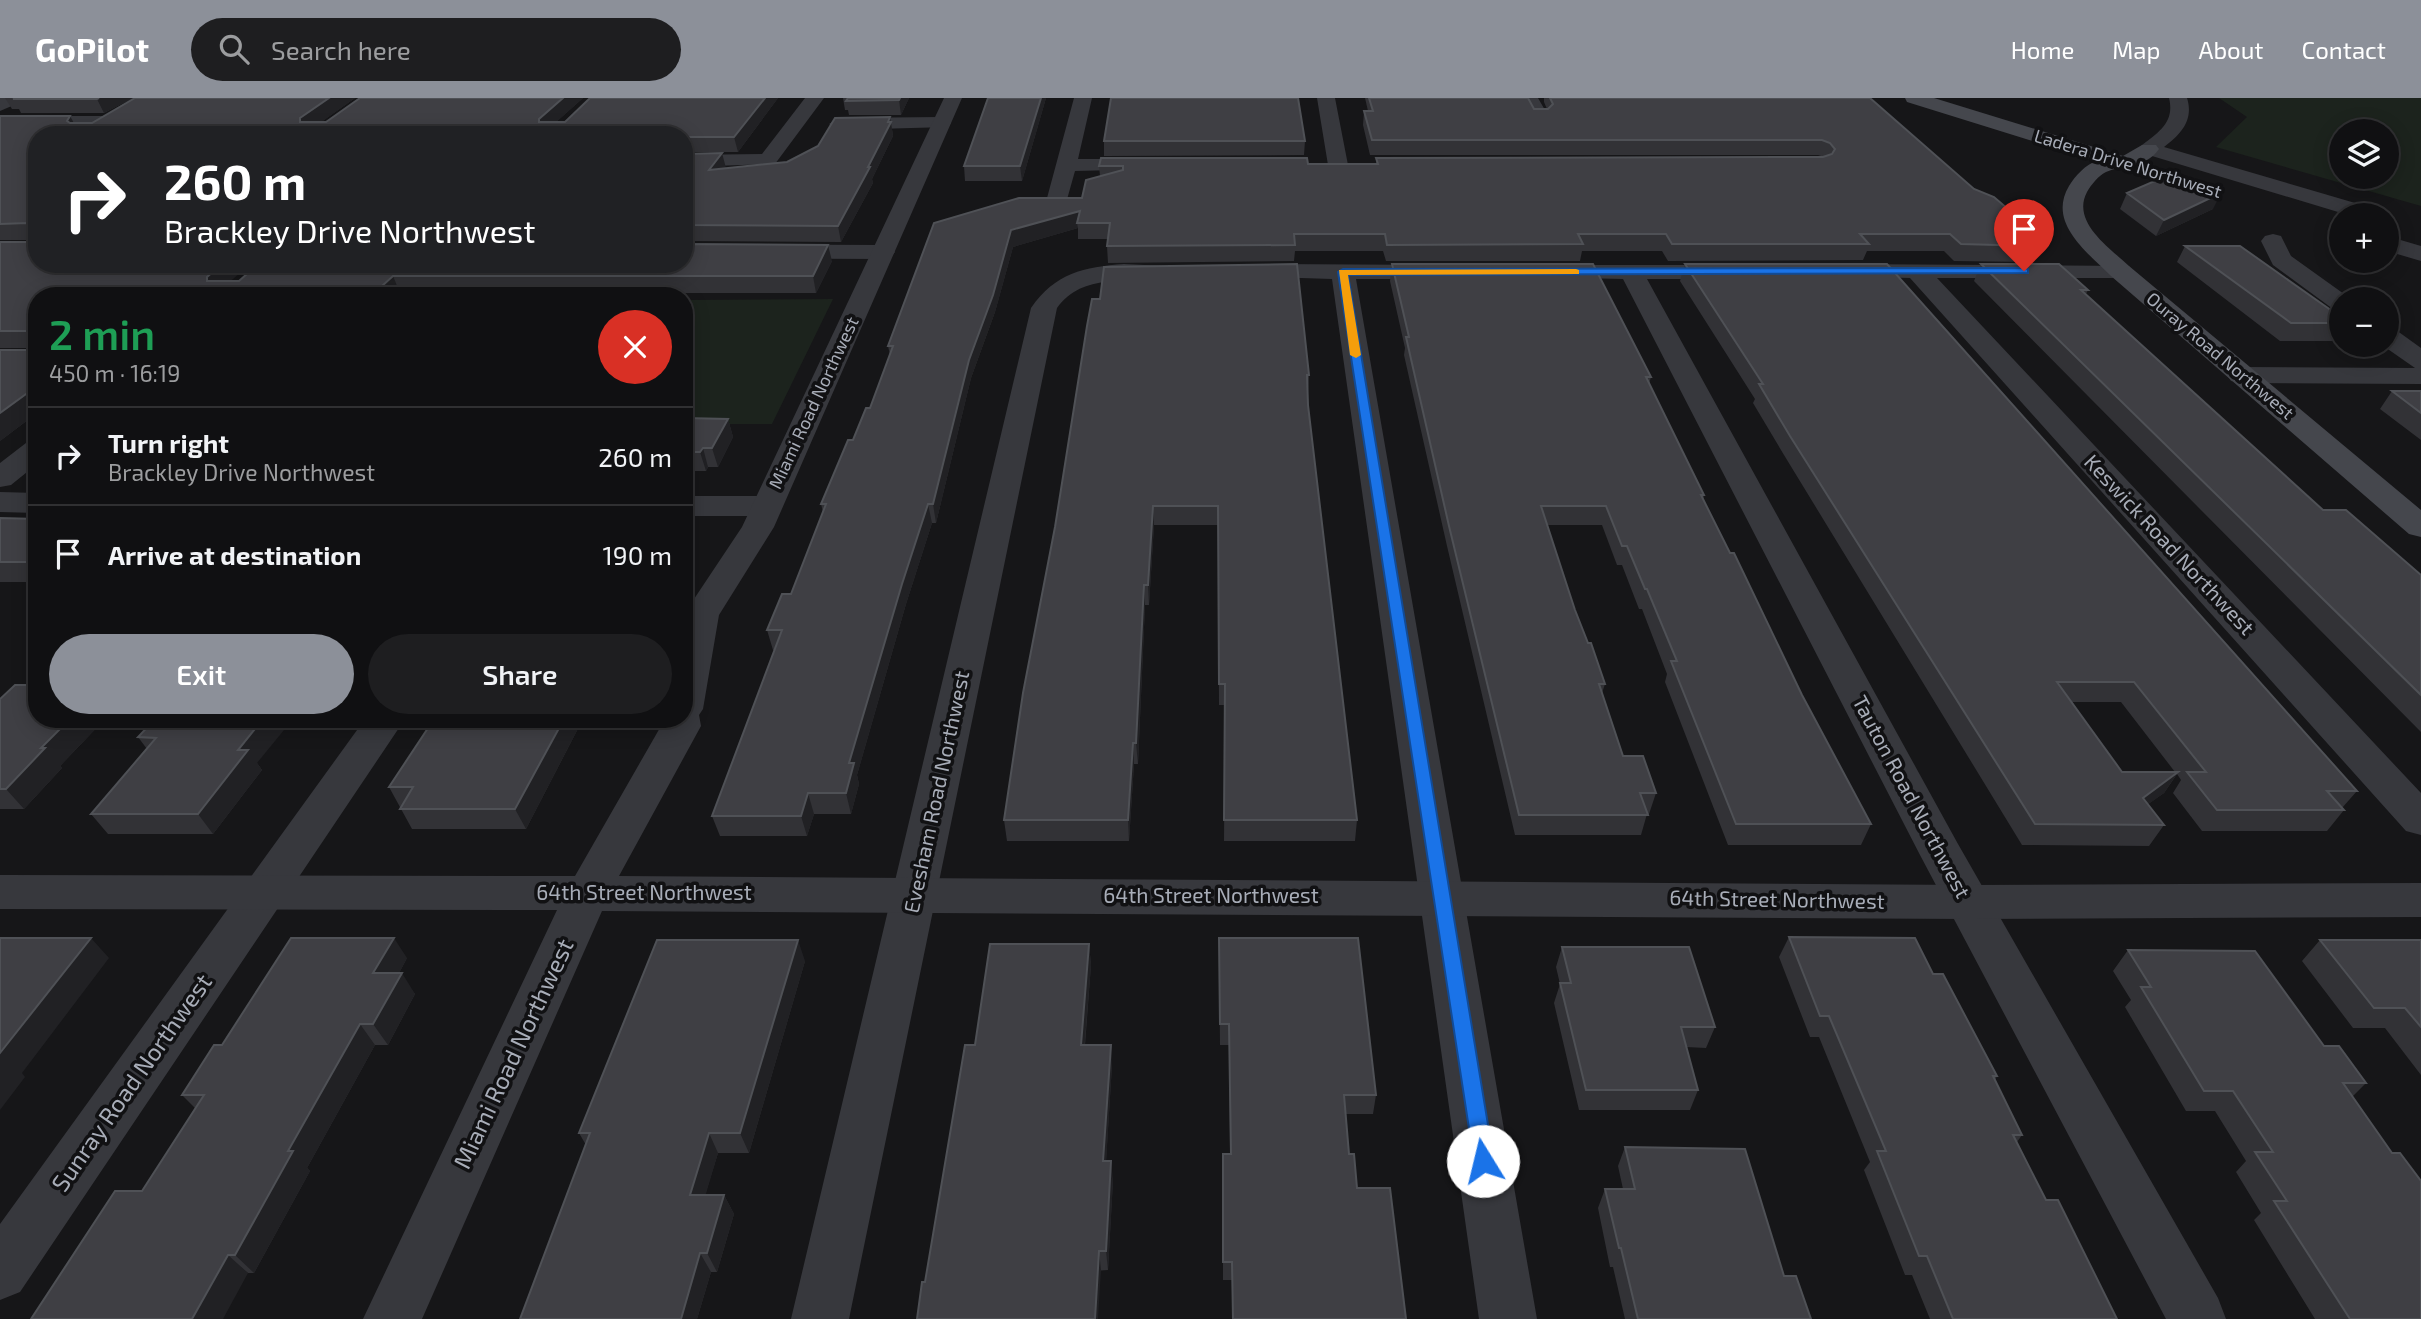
<!DOCTYPE html>
<html lang="en">
<head>
<meta charset="utf-8">
<style>
  :root { --surface:#101012; --page:#1e1e20; --text:#f1f3f6; --muted:#9c9d9f; --line:#303032; --accent:#8c9099 }
  body { margin:0; font-family:"Exo 2",sans-serif; background:var(--page); color:var(--text); height:100vh; display:flex; flex-direction:column; font-size:26px; white-space:nowrap }
  * { box-sizing:border-box; margin:0 }
  p { font-size:23px; color:var(--muted) }
  .icon { flex:none; width:38px; height:38px; fill:none; stroke:currentColor; stroke-width:2; stroke-linecap:round; stroke-linejoin:round }
  .map { position:relative; flex:1; overflow:hidden }
  .side { position:absolute; left:28px; top:189px; width:665px; height:441px; display:flex; flex-direction:column; background:var(--surface); border-radius:28px; box-shadow:0 4px 18px #0003,0 0 0 2px var(--line) }
  .side>* { flex:none }
  .top-card { position:absolute; left:28px; top:28px; width:665px; height:147px; border-radius:28px; box-shadow:0 4px 18px #0003,0 0 0 2px var(--line); background:#202124; color:#fff; overflow:hidden }
  .tools { position:absolute; left:2329px; top:21px; display:grid; gap:14px }
  .tools a { display:grid; place-items:center; width:70px; height:70px; border-radius:50%; background:var(--surface); box-shadow:0 4px 18px #0003,0 0 0 2px var(--line); font-size:35px }
  .pin { position:absolute; display:grid; place-items:center; width:60px; height:60px; color:#fff; margin:-72px -30px; border-radius:50% 50% 50% 0; rotate:-45deg; box-shadow:0 0 7px #0007 }
  .pin .icon { rotate:45deg }
  .me { position:absolute; width:77px; margin:-38px; rotate:351deg; stroke-linejoin:round; filter:drop-shadow(0 0 5px #0008) }
  .turn { display:flex; align-items:center; gap:24px; height:147px; padding:0 21px; font-size:32px }
  .turn .icon { width:91px; height:91px; stroke-width:2.5 }
  .turn b { display:block; font-size:49px; line-height:60px }
  .round { display:grid; place-items:center; flex:none; width:74px; height:74px; border-radius:37px; background:var(--page) }
  .overview { display:flex; align-items:center; justify-content:space-between; height:119px; padding:0 21px }
  h1 { font-size:42px; font-weight:600; line-height:52px; color:#1e9e55 }
  .action { display:flex; gap:14px; margin-top:auto; padding:14px 21px }
  .action a { flex:1; height:80px; border-radius:42px; background:var(--accent); color:#fff; font-size:28px; font-weight:600; line-height:80px; text-align:center }
  .action a+a { background:var(--page); color:var(--text) }
  ul { padding:0; list-style:none }
  li { display:flex; align-items:center; gap:21px; height:98px; padding:0 21px; border-top:2px solid var(--line) }
  li div { flex:1 }
  li b { display:block; font-size:26px }
  li em { font-style:normal }
  header { display:flex; align-items:center; gap:42px; box-sizing:border-box; height:98px; padding:0 35px; background:var(--accent); color:#fff }
  header strong { font-size:33px }
  nav { display:flex; gap:38px; margin-inline-start:auto; font-size:24px }
  .search { width:490px; height:63px; background:var(--page); display:flex; align-items:center; gap:18px; box-sizing:border-box; padding:0 24px; border-radius:38px; color:var(--muted); font-size:26px }
  .map>svg:first-child { display:block }
  .green { fill:#1c231d; fill-rule:evenodd }
  .lines { fill:none; stroke-linecap:round; stroke-linejoin:round }
  .minor { fill:#37383d; fill-rule:evenodd }
  .tertiary { fill:#37383d; fill-rule:evenodd }
  .secondary { fill:#45474d; fill-rule:evenodd }
  .wall { fill:#323236; fill-rule:evenodd }
  .shaded-wall { fill:#212124 }
  .building { fill:#3f3f44; stroke:#4f5156; stroke-width:2 }
  .route { fill:#1a73e8; stroke:#114b97; stroke-width:2 }
  .slow { fill:#f59e0b }
  .labels { text-anchor:middle; stroke-width:7; stroke-linejoin:round; paint-order:stroke }
  .far-street-label { font-size:18px; fill:#a8adb8; stroke:#111113 }
  .street-label { font-size:21px; fill:#a8adb8; stroke:#111113 }
  .near-street-label { font-size:24px; fill:#a8adb8; stroke:#111113 }
</style>
</head>
<body>
<header>
<strong>GoPilot</strong>
<div class="search"><svg class="icon" aria-label="search" viewBox="0 0 24 24"><circle cx="10" cy="10" r="6"/><path d="M15 15l6 6"/></svg>Search here</div>
<nav><a>Home</a><a>Map</a><a>About</a><a>Contact</a></nav>
</header>
<div class="map">
<svg width="2421" height="1221" viewBox="0 0 2421 1221">
  <rect width="100%" height="100%" fill="#161618"/>
  <path class="green" d="M2219,0h202v108l-205,-59 31,-30zM2342,33h45v46h-45z
    M833,201l-61,125h-88v-124z"/>
  <g class="lines">
    <path class="minor" d="M805,0h19l-49,66 -91,3v-12l78,-1z
      M1074,0h18l-14,61h73l7,2 3,4 -3,4 -83,2 -9,32h-16l-3,-5z
      M1317,0h18l13,67 -3,4h-14l-3,-4z
      M1520,0h18l11,19 -3,4h-14z
      M0,18h109l10,6 -10,6h-109z
      M941,19l7,2 3,4 -3,4 -109,3 -10,-6 10,-6z
      M2273,136l8,2 10,20 60,43h-9v13l-9,-3 -60,-44 -12,-24 4,-5z
      M684,146l199,1 8,2 4,5 -4,5 -8,2 -199,-1z
      M1124,166l41,2 3,5 -3,5c-39,10 -81,-5 -108,32l-208,1011h-58l240,-1011c24,-35 53,-41 93,-44z
      M1247,166l196,1 9,2 3,5 -3,5 -9,2h-87l181,1040h-58l-147,-1040 -94,-3 -3,-5 3,-5z
      M1839,166l290,2 3,5 -3,5 -9,2h-183l484,515v42l-15,-4 -496,-553 -80,-2 -3,-5 3,-5z
      M1545,167h188l9,2 3,5 -3,5 -9,2h-86l311,565 260,454 8,21h-60l-246,-464 -297,-576 -87,-2 -3,-5 3,-5z
      M2387,230l9,2 25,18v36l-180,-1 -10,-2 -4,-6 4,-6 10,-2 174,1 -33,-23h5z
      M37,342v24l-26,21 -11,2v-24l26,-20z
      M0,394l37,1v20l-37,-1z
      M684,398h82l11,3 5,7 -5,7 -11,3h-82z
      M365,621h40l-385,573 -20,8v-76z"/>
    <path class="tertiary" d="M0,0h23l-2,4 -21,9z
      M944,0h18l-188,429 -55,88 -16,94 -4,6 2,11 -82,150 1349,9 453,-2v34l-453,2 -1366,-8 -180,408h-59l194,-409 -557,-1v-34l575,1 86,-150 2,-7h21v-105l58,-87z
      M2169,0h18c7,22 -6,36 -23,49l215,63 3,5h-34l-206,-62 -3,-4 3,-4c17,-13 33,-23 27,-47z
      M2387,138l34,10v15l-34,-10z"/>
    <path class="secondary" d="M1905,0h29l189,58 19,-11h14l3,4c-14,20 -35,15 -53,23 -7,3 -15,13 -19,20 -16,30 23,56 42,74l292,244v27l-12,-3 -298,-258c-24,-24 -64,-53 -42,-90 6,-10 17,-22 28,-25l-190,-59z"/>
  </g>
  <path class="wall" d="M5,0h128l-29,15h-83l-2,-4h-7z
    M355,0l-34,24h5l34,-24h223l-27,24h9l25,-24h188l-40,54h-54v-17h-647l194,146 601,-20 -16,32h-416l-3,3h-360v117l-37,28 27,-93h-27v-106h27l3,-2h-30v-124h70l4,7h18z
    M843,0h66l-8,17h-52l-1,-5h-3z
    M1046,0l-24,83h-57l-1,-15z
    M1365,0h163l6,11h13l-3,-7v-4h326l104,91 56,39 -3,8 11,10 -7,16 -77,-1 -10,-10h-77l-4,9 -195,1 -6,-10h-80l-2,10h-194l-3,-10h-88l-1,10 -186,2 -1,-17 1,-7h-30v-11l-65,19 -18,65 -24,66 -35,145h-4l-26,81 -49,171 2,9 -8,30h-37l-7,22h-87l-8,-20 63,-166h-2l-6,-20 24,-36 32,-82 -2,-8 49,-96 20,-53 -2,-9 46,-123 148,-25 18,-22 -1,-10 277,-2v-6l448,-1 -6,-2h-448l-7,-30 1,-14h4z
    M891,24l2,14 -21,43 1,4 -32,59 -157,-1v-87l42,14 61,-6z
    M1104,43h201l-1,14 -200,1z
    M2127,95l86,16 -57,27 -36,-27z
    M2185,148l157,72v17l-4,6h-58l-103,-79z
    M1392,166l259,113 -2,7 55,111 -1,5 99,195 69,129 -10,21h-133l-63,-163 2,-8 -25,-65h-3l-17,-44h-5l-15,-40h-55l28,85 30,74 -3,9 21,63 33,37 -7,21h-2l-6,21h-126l-68,-289 -43,-191 1,-7 -15,-67z
    M1685,166l672,527 -15,17 2,2 -17,21h-125l-29,-38 8,-13 -4,-6 -13,19 -16,11 16,21 -15,21 -127,-1 -238,-390 -31,-52 2,-4 -75,-118zM2072,604h49l54,70h-53z
    M1981,166l107,26 -2,4 237,216 98,65v157l-447,-451z
    M1087,228l222,49 -1,18v12l49,415 -2,21h-131l1,-136h-6l-1,-180h-64l-5,80h-4l-7,159h-4l-5,77h-122l-3,-21 51,-293z
    M2392,293h29v49l-41,-31z
    M684,320l44,1 5,18 -15,30h-10l-2,4h-22z
    M0,420l37,1v63h-37z
    M30,587l7,34h68l-45,47 2,2 -38,41h-24v-110z
    M155,621l102,44 5,7 -49,64h-105l-17,-20 56,-65 -9,-12z
    M583,621l-57,110h-114l-23,-42z
    M1789,839l144,37 64,102 -2,4 27,55 -5,7 29,58 71,119h-187l-18,-44h-7l-41,-105 6,-8 -51,-125h-9l-31,-80z
    M1219,840l157,157 -3,19h-27l3,40 8,34 49,131h-174v-39h-9v-126h7l-1,-109h-9z
    M2320,842h101v135l-36,-47h-32l-51,-67z
    M1089,846l2,21 -6,80 27,20 -6,96 7,19 -5,90 -183,12 50,-237z
    M1562,849l153,80 -9,21 -20,-1 12,43 -8,20h-111l-25,-107 6,-19 -4,-17z
    M2128,852l196,96 42,37 -14,14 69,222h-106l-61,-99 7,-7 -25,-41 10,-11 -31,-50h-29l-61,-104 6,-7 -18,-29z
    M407,860l-8,15 16,21 -27,51h-13l-68,123 3,3 -56,102h-6l-106,-82 53,-83 -13,-13 40,-50z
    M805,863l-56,192h-31l-13,42h19l10,19 -17,58h-6l-14,47h-177l66,-174 -7,-12z
    M1625,1049l159,129 27,43h-186l-12,-52h-3l-12,-59 7,-19h18l-5,-23z"/>
  <path class="shaded-wall" d="M99,0h34l-29,15 -7,-14z
    M329,0h26l-49,35 -6,-11v-4z
    M563,0h20l-39,35 -5,-11v-3z
    M765,0h13l-40,54 -4,-15z
    M900,0h9l-8,17 -2,-15z
    M1041,0h5l-24,83 -2,-15z
    M70,18l8,15 -11,-10z
    M890,19l3,19 -21,43 1,4 -32,59 -3,-16 30,-59z
    M722,55l4,15 -17,2z
    M2221,95l-8,16 -57,27 8,-16z
    M1080,113l-3,12 1,5 -65,19 -18,65 -24,66 -35,145 -3,-19 36,-144 42,-130z
    M828,147l4,16 -16,32 -3,-17z
    M222,166h28l-34,30 -9,-13v-4z
    M393,178l7,17 -3,3h-26z
    M37,288v27l-37,28v-28z
    M728,321l5,18 -15,30 -6,-19z
    M703,350l5,19 -2,4 -6,-19z
    M928,406l4,19 -26,81 -49,171 2,9 -8,30 -5,-21 3,-30 53,-179z
    M1153,408l1,19 -5,80 -1,-20z
    M1144,487l1,20 -7,159 -2,-21z
    M70,621h35l-45,47 2,2 -38,41 -18,-20 35,-41z
    M263,621h30l-36,44 5,7 -49,64 -15,-20 40,-64z
    M564,621h19l-57,110 -11,-20z
    M1133,645l1,21 -5,77 -1,-21z
    M2178,674l-14,21 -35,25 14,-20z
    M808,695l6,21 -7,22 -6,-20z
    M91,840l18,20 -87,115 3,4 -25,33v-57z
    M394,840l13,20 -19,36 -15,-21z
    M798,842l7,21 -56,192 -9,-20z
    M1089,846l2,21 -8,100 -2,-20z
    M402,875l13,21 -27,51 -15,-21z
    M360,926l15,21 -68,123 3,3 -56,102 -19,-18 53,-104z
    M1111,947l1,20 -7,115 -2,-19z
    M709,1035l9,20 -18,61 -10,-19z
    M1111,1063l2,19 -5,90 -2,-19z
    M724,1097l10,19 -17,58 -10,-19z
    M1099,1153l2,19 -3,49h-3z
    M700,1155l11,19 -14,47h-16z
    M228,1157l20,18 -25,46h-31z"/>
  <path class="building" d="M16,0h83l-2,1h-84z
    M135,0h194l-29,20v4h26l34,-24h203l-24,21v3h26l25,-24h175l-31,39h-50v-2h-647v129h185l-15,13v4h32l19,-17h426v-20l144,1 -15,31h-420l-22,20h-334v73l-6,4h6v13l-37,27v-63h27l1,-19h-28v-89h27l3,-2v-14l-3,-3 -27,1v-108h70l-3,5 3,2h22z
    M848,0h52l-1,2 -53,1z
    M988,0h53l-21,68h-56z
    M1111,0h187l7,43h-201z
    M1369,0h159l6,11h14l5,-5 -3,-6h320l104,91 20,8 36,31h-12l20,18 -77,-2 -11,-10h-90l9,10h-197l-6,-10h-88l5,10 -196,1 -2,-11h-91l1,11 -188,1 3,-23h-33l3,-12 -69,19 -18,65 -24,65 -36,144h-5l-26,80 -53,179h5l-8,30h-38l-7,23h-89l70,-186h-15l15,-36h9l35,-90h-5l27,-64h5l13,-32h4l23,-62h-5l46,-123 85,-25h63l4,-18 37,-10v-4h-24l2,-8h206l1,6h70l-2,-6 447,-1 9,-3 3,-5 -5,-6 -8,-3h-450l-8,-29h9z
    M890,19l-2,5h3l-23,45h2l-32,59 -154,-1v-71l38,-1 -13,17 78,-8 31,-16 17,-28z
    M2164,79l57,16 -57,27 -37,-27z
    M2185,148h55l102,72v5h-51z
    M1297,166l12,111h-2l1,30 49,415h-133l1,-136h-6l-1,-178h-65l-5,79h-4l-8,158h-3l-5,77h-124l19,-127 32,-166 32,-201 5,-27h8l4,-32z
    M1392,166h201l58,113h-5l58,118h-3l29,58h4l68,142 69,129h-135l-65,-163h6l-30,-72h-2l-18,-43h-5l-16,-40h-65l34,104 13,33h3l14,41h-6l24,72h20l13,37h-16l8,22h-129l-70,-289 -43,-189h3z
    M1685,166h202l470,527h-30l17,19h-127l-30,-38h19l-72,-90h-77l65,90h56l-35,26 21,27 -129,-1 -245,-388 -31,-52h4z
    M1981,166h78l29,26h-7l242,220h23l75,65v120z
    M2392,293h29v22z
    M684,320l44,1 -16,29h-9l-3,4h-16z
    M0,420l37,1v43h-37z
    M37,581v40h33l-29,29h4l-39,41h-6v-90l15,-14h15z
    M155,621h108l-25,31h10l-50,64h-107l65,-76 -18,-1z
    M434,621h130l-49,90h-115l13,-22h-24z
    M1789,839l126,1 18,36h10l54,102h-4l29,59h-9l33,65h12l59,119h-164l-26,-63h-8l-42,-105h9l-57,-135h-9z
    M0,840h91l-91,115z
    M291,840h103l-21,35h29l-29,51h-13l-72,127h5l-58,104h-7l-36,64h-161l84,-128h27l62,-96h-22l32,-50h8z
    M1219,840h139l18,157h-32l5,59h5l3,34h33l16,131h-173l-1,-57h-9v-108h8l-2,-130h-9z
    M657,842h141l-58,193h-31l-19,62h34l-17,58h-7l-19,66h-161l70,-186h-11z
    M2320,842h101v87l-16,-19h-31z
    M990,846h99l-8,101h30l-8,116h8l-5,90h-7l-4,68h-178l5,-37h3l40,-237h10z
    M1562,849h127l26,80h-34l17,63h-112l-26,-107h11z
    M2128,852l127,1 69,95h15l27,37h-23l49,70h8l21,28v138h-71l-76,-118h13l-32,-49h18l-40,-61h-29l-63,-104h10z
    M1625,1049l120,2 39,127h12l15,43h-173l-17,-71h-2l-14,-59h30z"/>
  <path class="route" d="M2024,170l4,1v4l-680,2 146,886 -3,7 -8,3 -8,-3 -137,-896 5,-3z"/>
  <path class="slow" d="M1576,171l3,1v4l-231,1 13,80 -5,3 -6,-3 -11,-85z"/>
  <g class="labels">
    <g class="far-street-label">
      <text transform="translate(2128 66) rotate(17)" y="6">Ladera Drive Northwest</text>
      <text transform="translate(2220 258) rotate(40)" y="6">Ouray Road Northwest</text>
      <text transform="translate(814 305) rotate(-65)" y="6">Miami Road Northwest</text>
    </g>
    <g class="street-label">
      <text transform="translate(2169 447) rotate(47)" y="7">Keswick Road Northwest</text>
      <text transform="translate(937 694) rotate(-78)" y="7">Evesham Road Northwest</text>
      <text transform="translate(1911 699) rotate(62)" y="7">Tauton Road Northwest</text>
      <text x="644" y="802">64th Street Northwest</text>
      <text x="1211" y="805">64th Street Northwest</text>
      <text transform="translate(1777 802) rotate(1)" y="7">64th Street Northwest</text>
    </g>
    <g class="near-street-label">
      <text transform="translate(514 956) rotate(-65)" y="8">Miami Road Northwest</text>
      <text transform="translate(132 985) rotate(-55)" y="8">Sunray Road Northwest</text>
    </g>
  </g>
</svg>
<div class="tools">
<a><svg class="icon" aria-label="layers" viewBox="0 0 24 24"><path d="M12 4l9 5-9 5-9-5zM3 14l9 5 9-5"/></svg></a>
<a>+</a>
<a>−</a>
</div>
<div class="pin" style="left:2024px;top:173px;background:#d93025"><svg class="icon" aria-label="arrive" viewBox="0 0 24 24"><path d="M6 21V4h12l-3 4 3 4H6"/></svg></div>
<svg class="me" style="left:1483px;top:1063px" viewBox="-20 -20 40 40"><circle r="19" fill="#fff"/><path d="M0-13L10 11 0 6-10 11z" fill="#1a73e8"/></svg>
<div class="top-card">
<div class="turn"><svg class="icon" aria-label="right" viewBox="0 0 24 24"><path d="M7 20v-9h11M14 6l5 5-5 5"/></svg><div><b>260 m</b>Brackley Drive Northwest</div></div>
</div>
<section class="side">
<div class="overview"><div><h1>2 min</h1><p>450 m · 16:19</p></div><a class="round" style="background:#d93025;color:#fff"><svg class="icon" aria-label="close" viewBox="0 0 24 24"><path d="M6 6l12 12M18 6L6 18"/></svg></a></div>
<ul>
<li><svg class="icon" aria-label="right" viewBox="0 0 24 24"><path d="M7 20v-9h11M14 6l5 5-5 5"/></svg><div><b>Turn right</b><p>Brackley Drive Northwest</p></div><em>260 m</em></li>
<li><svg class="icon" aria-label="arrive" viewBox="0 0 24 24"><path d="M6 21V4h12l-3 4 3 4H6"/></svg><div><b>Arrive at destination</b></div><em>190 m</em></li>
</ul>
<div class="action"><a>Exit</a><a>Share</a></div>
</section>
</div>
</body>
</html>
